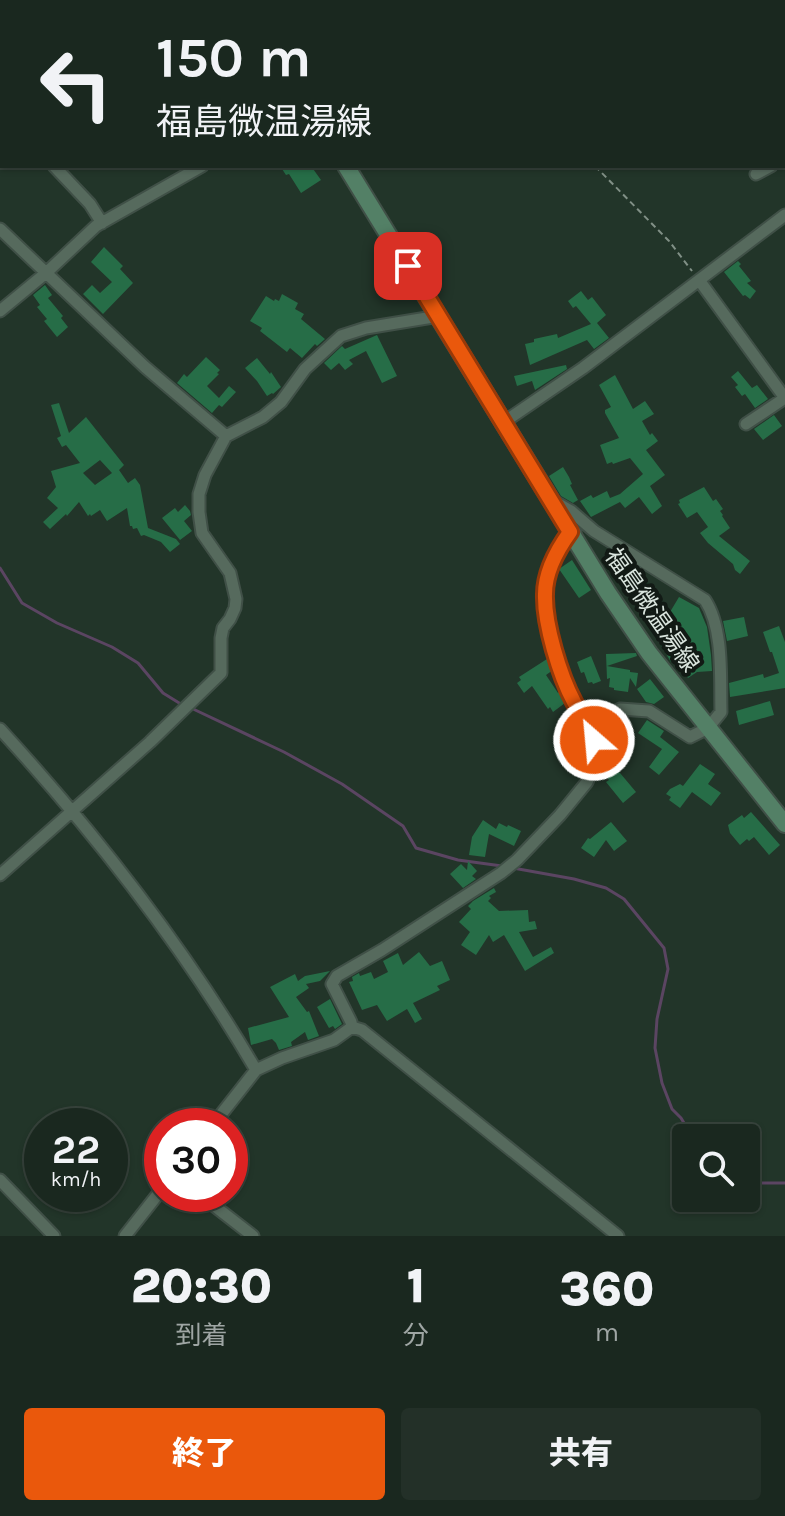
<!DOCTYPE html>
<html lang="ja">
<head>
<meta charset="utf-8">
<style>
  :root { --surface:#1a281f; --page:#233028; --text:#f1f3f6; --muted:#9fa6a4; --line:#38443d; --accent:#ea580c }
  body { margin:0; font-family:Karla,"Noto Sans JP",sans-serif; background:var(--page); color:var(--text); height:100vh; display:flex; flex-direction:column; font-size:30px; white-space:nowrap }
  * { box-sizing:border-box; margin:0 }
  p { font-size:26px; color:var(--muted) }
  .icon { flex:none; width:44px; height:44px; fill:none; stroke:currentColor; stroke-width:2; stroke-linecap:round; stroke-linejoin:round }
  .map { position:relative; height:1236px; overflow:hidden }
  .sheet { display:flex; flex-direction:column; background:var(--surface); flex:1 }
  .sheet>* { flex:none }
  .guide { position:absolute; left:0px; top:0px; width:786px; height:168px; box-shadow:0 2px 6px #0004,0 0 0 2px var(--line); background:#1a281f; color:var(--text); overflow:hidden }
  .tools { position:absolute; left:672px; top:1124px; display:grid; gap:16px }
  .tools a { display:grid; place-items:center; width:88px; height:88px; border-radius:8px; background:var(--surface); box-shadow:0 2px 6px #0004,0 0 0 2px var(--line); font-size:40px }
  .speed { position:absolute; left:24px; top:1108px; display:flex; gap:16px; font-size:40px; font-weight:700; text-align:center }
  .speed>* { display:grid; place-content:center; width:104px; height:104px; border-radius:50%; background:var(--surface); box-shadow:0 2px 6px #0004,0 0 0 2px var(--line); line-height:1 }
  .speed small { font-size:20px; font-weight:400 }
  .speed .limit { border:12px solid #d22; background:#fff; color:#111 }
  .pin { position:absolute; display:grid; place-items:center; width:68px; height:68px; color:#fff; margin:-34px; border-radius:16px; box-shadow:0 4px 12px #0006 }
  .me { position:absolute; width:88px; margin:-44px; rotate:333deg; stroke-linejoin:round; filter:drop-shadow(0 0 6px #0008) }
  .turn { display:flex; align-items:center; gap:28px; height:168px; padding:0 24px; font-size:36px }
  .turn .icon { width:104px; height:104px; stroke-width:2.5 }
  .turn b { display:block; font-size:56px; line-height:68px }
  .eta { display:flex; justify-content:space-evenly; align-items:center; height:136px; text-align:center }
  .eta b { font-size:48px; font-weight:800; line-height:56px }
  .cta { display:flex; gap:16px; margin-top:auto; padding:16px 24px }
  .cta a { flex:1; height:92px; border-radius:8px; background:var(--accent); color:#fff; font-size:32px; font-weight:800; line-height:92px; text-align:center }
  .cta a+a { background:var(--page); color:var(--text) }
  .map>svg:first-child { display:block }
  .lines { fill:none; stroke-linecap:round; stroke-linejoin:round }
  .stream { stroke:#5b4562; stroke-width:3 }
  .building { fill:#266d47; fill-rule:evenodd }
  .minor-casing { stroke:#405047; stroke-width:15 }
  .secondary-casing { stroke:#405047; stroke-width:20 }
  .path { stroke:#819086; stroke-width:2; stroke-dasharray:6 4; stroke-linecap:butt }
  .minor { stroke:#566a5d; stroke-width:11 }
  .secondary { stroke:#538066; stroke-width:16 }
  .route-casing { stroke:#983908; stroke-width:20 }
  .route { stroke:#ea580c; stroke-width:14 }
  .labels { text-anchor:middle; stroke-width:8; stroke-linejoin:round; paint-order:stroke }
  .street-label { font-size:24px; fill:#dae5de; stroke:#121a15 }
</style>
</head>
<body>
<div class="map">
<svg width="785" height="1236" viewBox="0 0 785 1236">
  <rect width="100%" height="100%" fill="#223529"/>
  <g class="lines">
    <path class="stream" d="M0,568l22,35 35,20 55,24 26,16 25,30 21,13
      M191,708l93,44 58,32 61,42 13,22 42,12 44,6
      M513,868l61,11 32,9 18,11 40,49 4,21 -11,50 -2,29 7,35 10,26 9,9 12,20
      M746,1179l13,4h26"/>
  </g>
  <path class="building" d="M280,166h31l10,14 -20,13 -12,-19 -3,1z
    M104,247l19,19 -3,3 13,14 -30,31 -20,-20 9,-9 8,8 12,-11 -21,-20z
    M738,261l3,3 -2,2 12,15 -4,2 9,8 -6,8 -5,-4 -2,1 -19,-24z
    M45,285l7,10 -4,3 15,18 -2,2 7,9 -11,10 -13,-16 3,-2 -10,-12 3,-2 -7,-10z
    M581,291l7,9 4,-3 14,18 -9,8 12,15 -15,11 -7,-9 -57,25 -5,-21 9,-2v-3l23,-5 1,4 33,-14 -15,-18 -3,2 -5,-7z
    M282,294l16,9 -3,6 9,5 -3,5 24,20 -8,7 -2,-2 -13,14 -12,-10 -3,4 -27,-21 2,-3 -12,-7 16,-25 8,5 1,-2 4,2z
    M377,335l20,41 -15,7 -16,-32 -17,9 4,4 -8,6 -6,-7 -8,7 -7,-7 18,-17 3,3z
    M206,357l14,13 -3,3 2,1 -12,12 12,12 10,-12 7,6 -14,15 -3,-2 -7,8 -35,-30 7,-9 3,3z
    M257,358l13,16 1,-2 10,15 -8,7 -1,-1 -5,3 -10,-15 -12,-13z
    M566,365l1,4 -32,21 -3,-9 -15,5 -3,-10z
    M738,371l14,17 5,-3 11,14 -13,9 -10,-14 -3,2 -7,-9 3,-2 -7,-8z
    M615,375l18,34 12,-8 9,13 -12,7 8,14 2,-2 6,8 -12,9 19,25 -15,11 12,20 -10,8 -13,-17 -14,11 -5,-6 -29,15 -11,-16 11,-6 2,3 14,-7 3,7 10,-4 23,-20 -13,-16 -17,6 -1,-2 -5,2 -7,-19 19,-7 -14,-25v-3l6,-3 -12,-22z
    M59,403l10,30 17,-16 38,48 -5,5 9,13 7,-5 5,7 8,43 28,11 4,5 -10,8 -9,-10 -17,-7 -3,1 -4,-8 -4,1 -1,-3h-2l-3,-18 -20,13 -7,-11 -9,6 -1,-2 -2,2 -9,-14 -12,14 -1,-2 -16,15 -7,-7 15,-14 -11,-10 9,-11 -5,-16 29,-8 -14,-18 -4,2 -5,-9 4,-2 -10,-31zM100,460l12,13 -17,12 -12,-12z
    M774,415l8,11 -19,14 -9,-11z
    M563,467l6,10 3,7 -2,1 8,15 -5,3 -12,-7 -12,-20z
    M704,487l9,14 3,-2 7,10 -3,2 3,4 -1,1 8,12 -11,8 31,25 -10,13 -5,-4 -2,-6 -25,-21 -8,-10 8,-6 -11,-15 -10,6 -9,-14 2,-1 -1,-3z
    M185,505l5,6 1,4 -7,6 8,10 -12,9 -18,-22 13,-10 3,4z
    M572,560l19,30 -12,8 -20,-29z
    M629,571l20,13 -8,14 -4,-3 -1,2 -16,-12z
    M679,597l20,11 8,19 4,28 1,16 -15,1 -9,6 -13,-19 -4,3 -11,-18 15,-10 -18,-3 2,-10 5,1z
    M744,617l4,19 -21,5 -4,-20z
    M779,626l6,16v46l-55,9 -1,-14 34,-9 1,4 15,-5 -7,-21h-2l-7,-20z
    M636,653l1,3 -30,10 23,4v2l8,1 -2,14 -6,-9 -2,14 -14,-2v-2l-5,-1 1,-9 -3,1 -1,-25z
    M591,656l10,25 -8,3 -1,-2 -4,1 -4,-11 -3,1 -4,-11z
    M547,659l6,11 -7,5 12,18 2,-2 5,9 -2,1 2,2 -12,9 -3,-5 -2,2 -16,-23 -8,7 -7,-10 4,-3 -2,-3z
    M650,679l14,18 -10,7 -8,-2 -9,-13z
    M770,701l4,14 -35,10 -3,-14z
    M647,720l17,11 -4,6 19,15 -20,23 -10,-8 13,-18 -24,-16z
    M618,747l10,10 -13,10 21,25 -13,11 -17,-21 3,-2 -8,-11 15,-12 -4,-5z
    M700,764l15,10 -7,10 13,9 -10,13 -19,-14 -12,16 -11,-8 2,-3 -5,-3 4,-5 10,-5 3,2z
    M751,812l29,33 -11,10 -15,-18 -5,4 -2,-2 -7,6 -10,-12 -2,-8 14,-10 2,3z
    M483,820l13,9 3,-6 8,4 1,-2 13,6 -7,15 -25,-12 -4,23 -16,-2 3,-18z
    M611,822l16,19 -13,10 -8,-11 -12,17 -13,-9 7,-10 2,1z
    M468,861l9,10 -5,5 4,3 -13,9 -13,-14 11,-10 6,6z
    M494,888l2,4 -7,4 2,2 -3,3 11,10 29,-1 1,12 6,-1 2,8 -18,3 14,25 18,-10 3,6 -29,18 -21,-36 -11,7 -4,-7 -13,20 -15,-10 9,-13 -11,-10 12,-13 -3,-3 5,-5z
    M419,952l11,14 12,-5 8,19 -13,6 3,4 -27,13 9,16 -7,4 -8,-14 -20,12 -10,-16 -15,5 -13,-28 4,-1 -1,-4 7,-4 1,3 11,-4 3,7 14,-7 -5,-11 15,-8 5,12z
    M330,971l-10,10 -14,3 3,4 -13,9 11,15 2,-1 10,25 -11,4 -3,-8 -14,10 1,4 -13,4 -3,-7 -4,-4 -21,6 -3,-17 41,-11 -19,-30 25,-13 3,7 7,-5z
    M330,999l12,25 -7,5 -2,-3 -4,2 -12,-21z"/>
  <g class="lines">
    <defs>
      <path id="minor" d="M663,0l3,2
        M0,46l2,2
        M784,113l1,1
        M784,151l1,-1
        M54,166l36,38 12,19
        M756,174l15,-8
        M0,229l145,138 81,69
        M699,280l86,118 -39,26
        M0,311l46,-38 50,-47 106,-60
        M504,422l79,-54 202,-153
        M575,532h-5c-13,18 -25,40 -25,63 -1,11 2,21 4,31 9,40 22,71 43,105
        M0,729c96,105 184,218 256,341
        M0,875l150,-133 71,-69v-35l2,-10 7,-9 5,-11 1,-9 -6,-26 -28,-40 -3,-21v-18l6,-19 21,-39 37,-19 18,-15 24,-33 36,-33 25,-8 73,-12
        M352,1027l10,3 256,206
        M212,1126l44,-56 26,-12 52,-18 18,-13 -1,-5 -19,-38 5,-8 45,-26 119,-77 16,-13 43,-45 27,-33 5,-11 2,-16 -2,-24 3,-7 10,-7 15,-8 29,2 41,26 18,-9 13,-16c-1,-33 3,-83 -16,-112l-111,-69 -23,-20 -16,-9
        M0,1180l54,56
        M199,1194l54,42
        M125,1236l37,-47"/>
      <path id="secondary" d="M244,0l1,2
        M346,166l262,427 41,60 136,171"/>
    </defs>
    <use href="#minor" class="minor-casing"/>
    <use href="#secondary" class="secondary-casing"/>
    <path class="path" d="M759,2l2,-2
      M595,166l74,75 23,30"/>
    <use href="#minor" class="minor"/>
    <use href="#secondary" class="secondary"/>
  </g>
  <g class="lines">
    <defs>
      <path id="route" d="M408,266l162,266c-13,18 -25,39 -25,62 -1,30 15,82 29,108 7,13 17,23 20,38"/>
    </defs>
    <use href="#route" class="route-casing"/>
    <use href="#route" class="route"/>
  </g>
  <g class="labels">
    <g class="street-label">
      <text transform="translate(652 610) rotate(55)" y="8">福島微温湯線</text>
    </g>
  </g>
</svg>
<div class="tools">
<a><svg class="icon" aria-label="search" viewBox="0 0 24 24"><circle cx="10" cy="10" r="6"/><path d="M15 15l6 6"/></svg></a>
</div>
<div class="speed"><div>22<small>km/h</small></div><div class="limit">30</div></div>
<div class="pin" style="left:408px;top:266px;background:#d93025"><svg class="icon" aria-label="arrive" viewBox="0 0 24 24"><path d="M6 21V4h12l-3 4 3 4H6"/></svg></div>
<svg class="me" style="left:594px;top:740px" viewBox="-20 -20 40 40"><circle r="17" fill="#ea580c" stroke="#fff" stroke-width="3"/><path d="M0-11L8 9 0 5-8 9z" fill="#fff"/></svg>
<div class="guide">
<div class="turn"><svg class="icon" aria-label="left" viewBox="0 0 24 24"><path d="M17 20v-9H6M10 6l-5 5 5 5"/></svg><div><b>150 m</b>福島微温湯線</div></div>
</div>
</div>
<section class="sheet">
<div class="eta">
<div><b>20:30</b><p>到着</p></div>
<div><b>1</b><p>分</p></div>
<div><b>360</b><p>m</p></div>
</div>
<div class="cta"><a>終了</a><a>共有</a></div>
</section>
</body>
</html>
